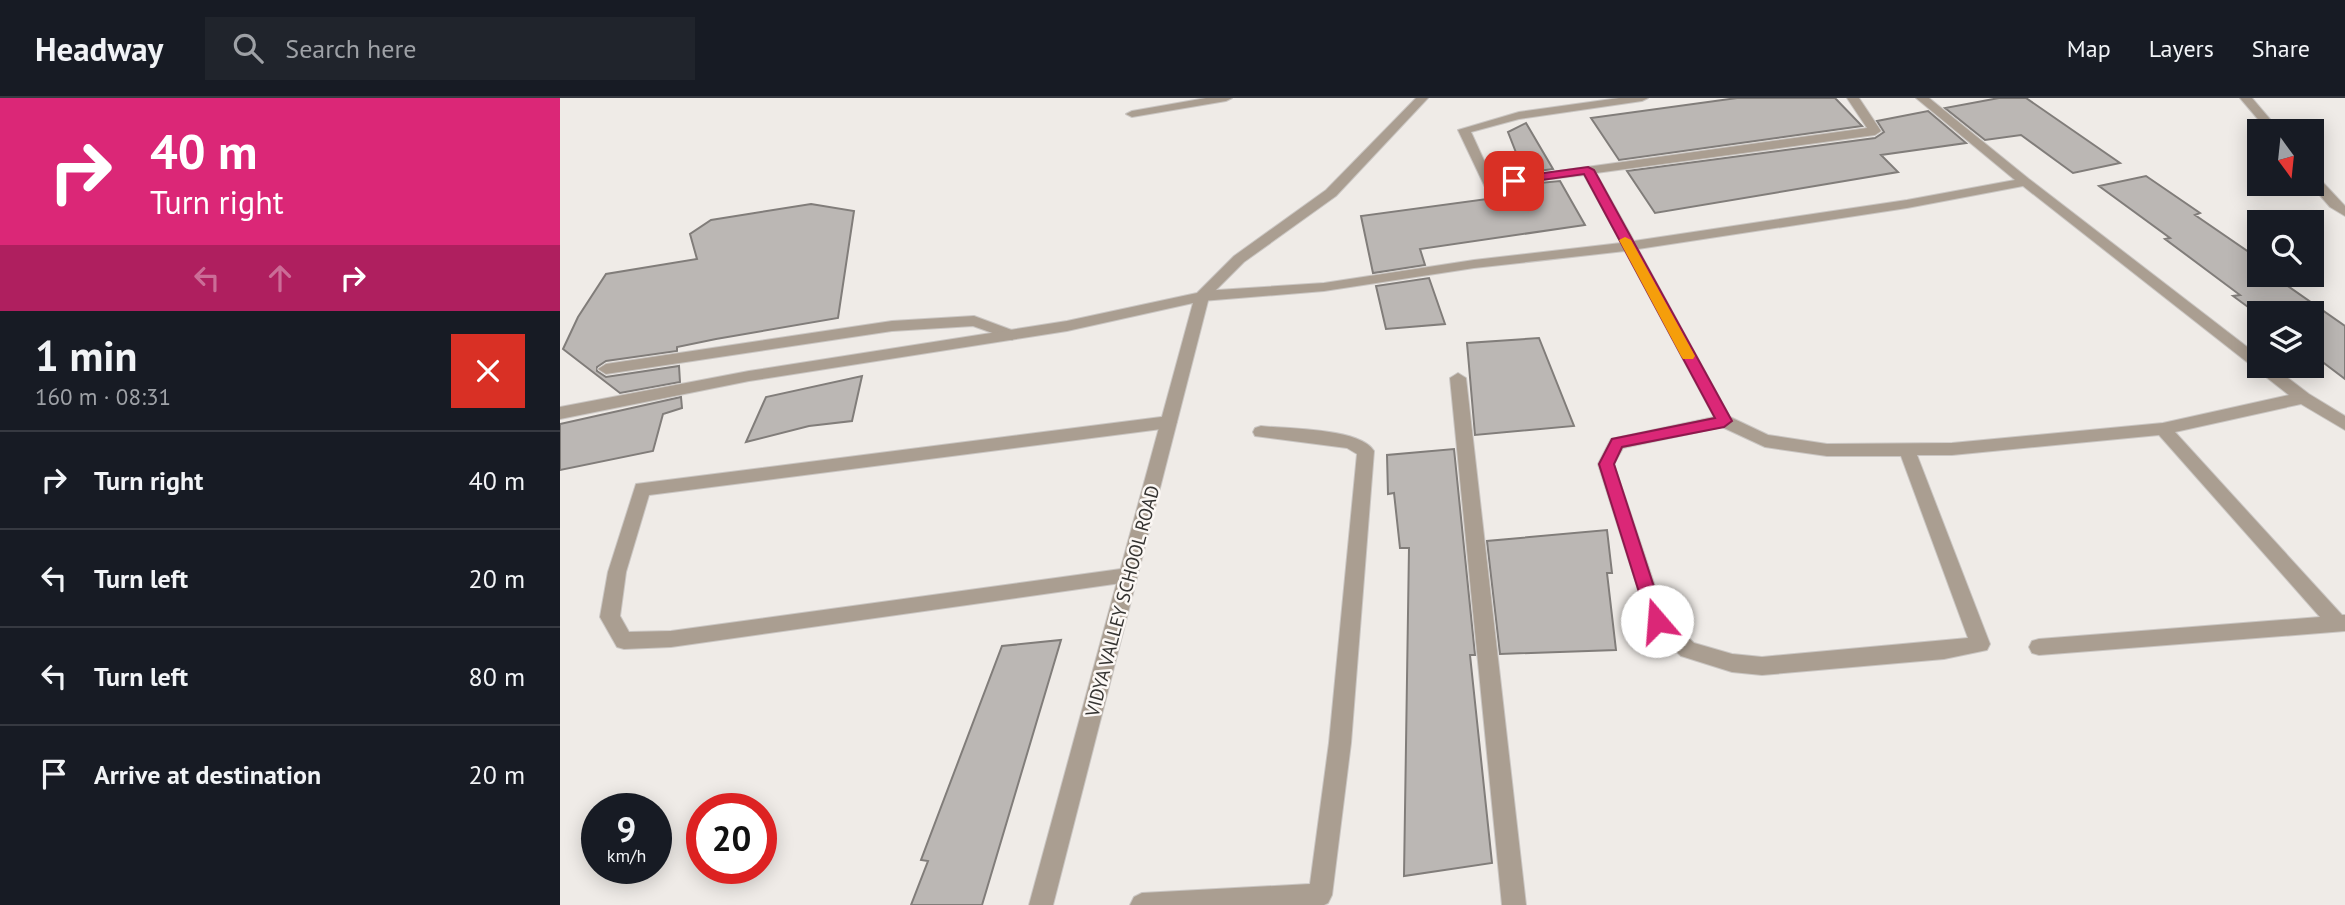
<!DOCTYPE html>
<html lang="en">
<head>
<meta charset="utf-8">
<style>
  :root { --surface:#171b24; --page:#20242c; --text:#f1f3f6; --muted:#9ea1a6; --line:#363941 }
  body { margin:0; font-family:"PT Sans",sans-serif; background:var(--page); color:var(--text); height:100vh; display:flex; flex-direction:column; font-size:26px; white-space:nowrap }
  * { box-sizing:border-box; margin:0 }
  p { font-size:23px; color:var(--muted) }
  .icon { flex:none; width:38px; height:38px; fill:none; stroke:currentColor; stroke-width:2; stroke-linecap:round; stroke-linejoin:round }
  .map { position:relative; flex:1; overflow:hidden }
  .panel { display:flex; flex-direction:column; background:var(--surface); width:560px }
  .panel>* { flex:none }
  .hud { background:#db2777; color:#fff; overflow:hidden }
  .needle { width:46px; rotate:165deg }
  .tools { position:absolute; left:1687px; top:21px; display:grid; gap:14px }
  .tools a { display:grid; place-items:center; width:77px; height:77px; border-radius:0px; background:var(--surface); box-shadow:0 4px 18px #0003; font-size:35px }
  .speed { position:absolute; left:21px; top:695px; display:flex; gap:14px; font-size:35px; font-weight:700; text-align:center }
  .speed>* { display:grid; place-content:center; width:91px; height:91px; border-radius:50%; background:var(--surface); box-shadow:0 4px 18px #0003; line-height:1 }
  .speed small { font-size:18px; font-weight:400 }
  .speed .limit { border:10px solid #d22; background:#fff; color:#111 }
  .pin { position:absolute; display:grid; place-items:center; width:60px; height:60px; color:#fff; margin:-30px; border-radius:14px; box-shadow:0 4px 10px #0006 }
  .me { position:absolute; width:77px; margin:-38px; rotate:342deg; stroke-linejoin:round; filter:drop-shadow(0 0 5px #0008) }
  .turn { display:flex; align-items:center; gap:24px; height:147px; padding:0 35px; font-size:32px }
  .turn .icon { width:91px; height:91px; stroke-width:2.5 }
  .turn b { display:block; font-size:49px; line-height:60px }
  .lanes { display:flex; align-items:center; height:66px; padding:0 35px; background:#0003; justify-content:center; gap:35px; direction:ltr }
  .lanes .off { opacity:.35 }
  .round { display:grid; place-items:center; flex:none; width:74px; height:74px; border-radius:0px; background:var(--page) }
  .headline { display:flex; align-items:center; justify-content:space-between; height:119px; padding:0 35px }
  h1 { font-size:42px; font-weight:700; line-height:52px }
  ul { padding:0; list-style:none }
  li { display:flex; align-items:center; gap:21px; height:98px; padding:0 35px; border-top:2px solid var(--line) }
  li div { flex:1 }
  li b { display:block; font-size:26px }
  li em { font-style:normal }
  header { display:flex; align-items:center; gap:42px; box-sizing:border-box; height:98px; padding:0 35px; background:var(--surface); border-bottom:2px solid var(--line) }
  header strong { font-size:33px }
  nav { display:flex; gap:38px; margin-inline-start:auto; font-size:24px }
  .search { width:490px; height:63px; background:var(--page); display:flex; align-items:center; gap:18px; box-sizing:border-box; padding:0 24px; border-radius:0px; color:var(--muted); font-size:26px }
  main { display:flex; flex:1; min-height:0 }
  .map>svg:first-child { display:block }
  .building { fill:#bbb7b4; stroke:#817d7a; stroke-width:2 }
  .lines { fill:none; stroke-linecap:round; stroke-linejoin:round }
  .service-casing { stroke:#cac6c3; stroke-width:2 }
  .minor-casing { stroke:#cac6c3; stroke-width:2 }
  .service { fill:#aa9e91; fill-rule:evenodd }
  .minor { fill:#aa9e91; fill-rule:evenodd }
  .route { fill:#db2777; stroke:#8e194d; stroke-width:2 }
  .slow { fill:#f59e0b }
  .labels { text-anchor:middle; stroke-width:5; stroke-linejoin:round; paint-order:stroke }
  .street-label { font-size:19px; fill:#343331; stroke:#fcf8f5 }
</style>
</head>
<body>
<header>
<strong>Headway</strong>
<div class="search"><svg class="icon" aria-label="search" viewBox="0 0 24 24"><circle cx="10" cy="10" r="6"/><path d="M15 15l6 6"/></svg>Search here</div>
<nav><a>Map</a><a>Layers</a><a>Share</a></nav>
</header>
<main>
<section class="panel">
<div class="hud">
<div class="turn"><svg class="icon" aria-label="right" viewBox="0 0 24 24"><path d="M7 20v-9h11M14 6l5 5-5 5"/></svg><div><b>40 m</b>Turn right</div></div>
<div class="lanes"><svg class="icon off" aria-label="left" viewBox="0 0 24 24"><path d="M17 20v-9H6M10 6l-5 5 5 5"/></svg><svg class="icon off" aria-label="ahead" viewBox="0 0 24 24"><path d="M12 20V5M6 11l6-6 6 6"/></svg><svg class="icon" aria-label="right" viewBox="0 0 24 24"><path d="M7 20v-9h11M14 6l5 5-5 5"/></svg></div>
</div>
<div class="headline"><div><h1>1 min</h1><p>160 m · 08:31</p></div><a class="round" style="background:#d93025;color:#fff"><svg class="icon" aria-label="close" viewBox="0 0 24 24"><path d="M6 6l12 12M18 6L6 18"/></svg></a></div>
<ul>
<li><svg class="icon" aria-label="right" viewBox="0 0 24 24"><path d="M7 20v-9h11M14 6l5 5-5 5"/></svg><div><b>Turn right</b></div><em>40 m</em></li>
<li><svg class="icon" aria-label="left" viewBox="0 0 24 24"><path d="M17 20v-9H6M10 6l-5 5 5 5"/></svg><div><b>Turn left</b></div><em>20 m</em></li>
<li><svg class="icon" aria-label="left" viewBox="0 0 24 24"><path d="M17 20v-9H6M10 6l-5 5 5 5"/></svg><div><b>Turn left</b></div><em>80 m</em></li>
<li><svg class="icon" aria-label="arrive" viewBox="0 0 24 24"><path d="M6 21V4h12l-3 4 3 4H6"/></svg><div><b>Arrive at destination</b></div><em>20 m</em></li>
</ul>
</section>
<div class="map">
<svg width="1785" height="807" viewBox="0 0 1785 807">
  <rect width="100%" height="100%" fill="#efebe7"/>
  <path class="building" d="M1177,0h98l27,28 -243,34 -28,-42z
    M1439,0h27l94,65 -47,10 -52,-38 -36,5 -40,-32z
    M1368,13l38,32 -85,12 17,17 -243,41 -28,-42 248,-33 9,-6 -7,-11z
    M966,25l27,46 -29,4 -16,-41z
    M1586,78l54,37 -5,2 64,44v16h13l73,51v53l-33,-25v-41h-53v2l-26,-19 7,-1 -75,-56 5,-1 -71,-52z
    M1000,83l25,44 -165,24 5,16 -52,8 -12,-57 171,-23 -3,-9z
    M251,106l43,7 -16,107 -122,21 -39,8v4l-71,10 -9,6v4l9,6 73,-11 1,16 -60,11 -57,-44 15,-32 28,-43 91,-15 -7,-25 21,-14z
    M869,180l16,46 -59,5 -10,-43z
    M979,240l35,88 -99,9 -8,-92z
    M302,278l-10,45 -43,5 -63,16 20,-45z
    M121,299l1,11 -19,6 -10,37 -93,19v-46z
    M894,351l21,206h-5l22,208 -88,13 5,-328h-9l-6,-55 -6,1 -1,-39z
    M1047,432l5,43h-5l9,77 -116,4 -13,-113z
    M501,542l-79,265h-71l17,-44 -7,-1 81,-214z"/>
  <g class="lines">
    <defs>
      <path id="service" d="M646,0h26l-6,3 -94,16 -6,-3 6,-3z
        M1059,0h29l-6,3 -123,18 -48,13 22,48 374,-52 -20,-30h12l22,33 -6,4 -279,38 38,68 273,-41 108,-20 -99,-82h13l100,81 230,177v10h13l37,28 36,22v14l-44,-26 -126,28 167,183h3v16l-306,24 -7,-2 -3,-6 3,-6 7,-2 281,-22 -161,-182 -207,20h-35l73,189 -3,6 -43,9 -182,16 -30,-3 -51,-16 -31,-29 -52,-163 13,-25 103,-22 -89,-166 -151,17 -150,23 -122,10 -7,-5 7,-5 122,-8 150,-23 147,-17 -37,-68 -99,12 -27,-57 61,-18zM1463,88l266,209 -126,28 -211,20 -125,1 -59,-9 -38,-18 -92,-168 269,-41zM1162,329l43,20 62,9h74l67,182 -206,19 -30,-3 -38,-11 -29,-27 -51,-152 9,-16z
        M414,218l43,16 2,3 -7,5 -39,-14 -81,5 -286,43 -8,-5 8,-5 286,-43z
        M898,275l8,5 60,527h-24l-52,-527z
        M609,318l8,6 -8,6 -520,67 -23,77 -6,44 9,16 42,-1 457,-63 7,3 2,5 -2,5 -464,66 -47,2 -7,-2 -17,-30 8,-45 28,-88z
        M701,328c27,3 99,2 113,25l-23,292 -19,152 -4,8 -4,2h-194l4,-8 8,-4 168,-9 19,-141 28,-289 -10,-6 -92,-12 -2,-4 2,-4z"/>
      <path id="minor" d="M856,0h12l-92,98 -92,66 -35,35 -156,608h-24l164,-602 -126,28 -318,50 -189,38v-12l189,-36 318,-50 130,-28 37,-37 92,-66z
        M1680,0h12l28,33h-12z
        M1752,76l4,1 29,31v10l-15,-9 -20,-23z"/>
    </defs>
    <use href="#service" class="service-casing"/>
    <use href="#minor" class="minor-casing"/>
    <use href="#service" class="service"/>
    <use href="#minor" class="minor"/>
  </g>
  <path class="route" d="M1028,69l6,3 138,251 -8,6 -102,20 -8,17 51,157 -2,6 -6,2 -7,-2 -2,-6 -49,-157 13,-25 103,-21 -131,-244 -70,10 -6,-3 6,-4z"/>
  <path class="slow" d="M1065,139l6,3 64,116 -2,3h-10l-2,-3 -62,-116z"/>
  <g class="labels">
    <g class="street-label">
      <text transform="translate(562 503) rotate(-75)" y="7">VIDYA VALLEY SCHOOL ROAD</text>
    </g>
  </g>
</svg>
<div class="tools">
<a><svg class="needle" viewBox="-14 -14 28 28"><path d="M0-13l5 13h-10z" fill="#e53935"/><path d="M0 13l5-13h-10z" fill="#9ea1a6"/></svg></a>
<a><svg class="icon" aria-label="search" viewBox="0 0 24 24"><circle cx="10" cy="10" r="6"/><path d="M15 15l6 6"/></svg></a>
<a><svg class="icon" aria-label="layers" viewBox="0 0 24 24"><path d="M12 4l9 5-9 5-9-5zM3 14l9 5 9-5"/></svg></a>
</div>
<div class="speed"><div>9<small>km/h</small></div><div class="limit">20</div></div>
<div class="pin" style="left:954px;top:83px;background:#d93025"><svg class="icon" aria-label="arrive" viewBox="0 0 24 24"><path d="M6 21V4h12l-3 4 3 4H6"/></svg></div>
<svg class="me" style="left:1097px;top:523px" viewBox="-20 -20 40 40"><circle r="19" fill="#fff"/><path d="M0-13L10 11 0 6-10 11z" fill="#db2777"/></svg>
</div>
</main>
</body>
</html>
